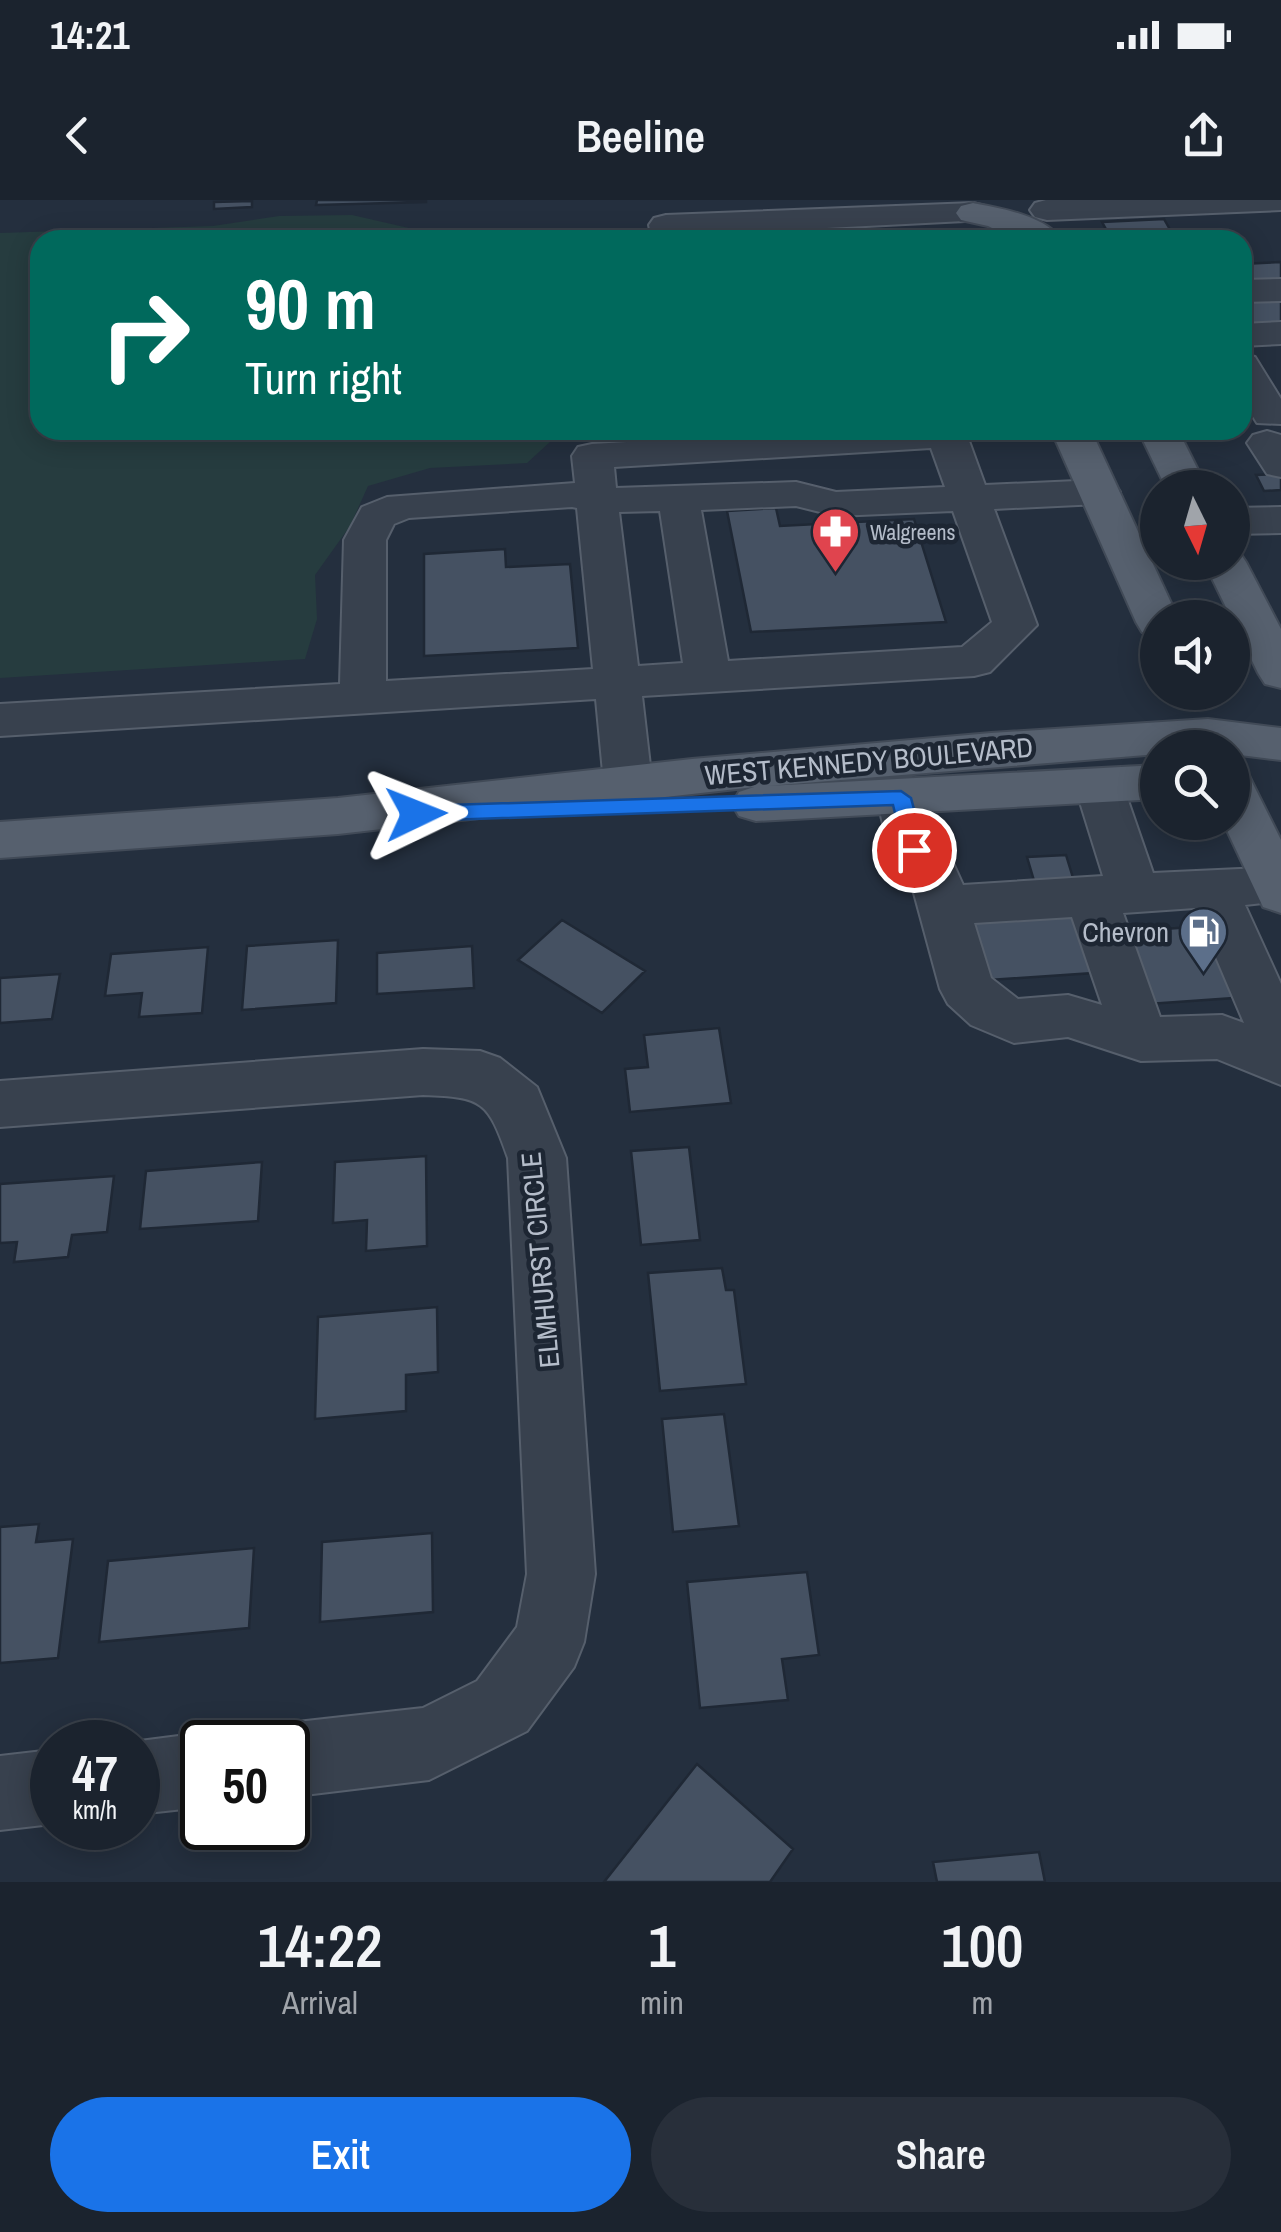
<!DOCTYPE html>
<html lang="en">
<head>
<meta charset="utf-8">
<style>
  :root { --surface:#1b232e; --page:#282f3a; --text:#f1f3f6; --muted:#a0a4aa; --line:#39404a; --accent:#1a73e8 }
  body { margin:0; font-family:"Archivo Narrow",sans-serif; background:var(--page); color:var(--text); height:100vh; display:flex; flex-direction:column; font-size:38px; white-space:nowrap }
  * { box-sizing:border-box; margin:0 }
  p { font-size:32px; color:var(--muted) }
  .icon { flex:none; width:55px; height:55px; fill:none; stroke:currentColor; stroke-width:2; stroke-linecap:round; stroke-linejoin:round }
  .map { position:relative; height:1682px; overflow:hidden }
  .side { display:flex; flex-direction:column; background:var(--surface); flex:1 }
  .side>* { flex:none }
  .banner { position:absolute; left:30px; top:30px; width:1222px; height:210px; border-radius:30px; box-shadow:0 5px 25px #0003,0 0 0 2px var(--line); background:#00695c; color:#fff; overflow:hidden }
  .needle { width:65px; rotate:175deg }
  .tools { position:absolute; left:1140px; top:270px; display:grid; gap:20px }
  .tools a { display:grid; place-items:center; width:110px; height:110px; border-radius:50%; background:var(--surface); box-shadow:0 5px 25px #0003,0 0 0 2px var(--line); font-size:50px }
  .speed { position:absolute; left:30px; top:1520px; display:flex; gap:20px; font-size:50px; font-weight:700; text-align:center }
  .speed>* { display:grid; place-content:center; width:130px; height:130px; border-radius:50%; background:var(--surface); box-shadow:0 5px 25px #0003,0 0 0 2px var(--line); line-height:1 }
  .speed small { font-size:25px; font-weight:400 }
  .speed .limit { border:5px solid #111; border-radius:15px; background:#fff; color:#111 }
  .pin { position:absolute; display:grid; place-items:center; width:85px; height:85px; color:#fff; margin:-42px; border:5px solid #fff; border-radius:50%; box-shadow:0 2px 10px #0007 }
  .me { position:absolute; width:110px; margin:-55px; rotate:88deg; stroke-linejoin:round; filter:drop-shadow(0 0 8px #0008) }
  .turn { display:flex; align-items:center; gap:35px; height:210px; padding:0 50px; font-size:45px }
  .turn .icon { width:130px; height:130px; stroke-width:2.5 }
  .turn b { display:block; font-size:70px; line-height:85px }
  .eta { display:flex; justify-content:space-evenly; align-items:center; height:170px; text-align:center }
  .eta b { font-size:60px; font-weight:600; line-height:70px }
  .cta { display:flex; gap:20px; margin-top:auto; padding:20px 50px }
  .cta a { flex:1; height:115px; border-radius:60px; background:var(--accent); color:#fff; font-size:40px; font-weight:600; line-height:115px; text-align:center }
  .cta a+a { background:var(--page); color:var(--text) }
  .status { display:flex; justify-content:space-between; align-items:center; height:70px; padding:0 50px; background:var(--surface); direction:ltr }
  .status svg { height:28px; fill:currentColor }
  header { display:flex; justify-content:space-between; align-items:center; height:130px; padding:0 50px; background:var(--surface); font-size:45px; font-weight:600 }
  .map>svg:first-child { display:block }
  .green { fill:#263c3f }
  .building { fill:#455162; stroke:#1f2835; stroke-width:2.5 }
  .lines { fill:none; stroke-linecap:round; stroke-linejoin:round }
  .minor-casing { stroke:#565f6c; stroke-width:4 }
  .major-casing { stroke:#414a57; stroke-width:4 }
  .minor { fill:#38414e; fill-rule:evenodd }
  .major { fill:#56606e; fill-rule:evenodd }
  .route { fill:#1a73e8; stroke:#114b97; stroke-width:2.5 }
  .labels { text-anchor:middle; stroke-width:9; stroke-linejoin:round; paint-order:stroke }
  .far-poi-label { font-size:22px; fill:#b4bcc9; stroke:#1d2633; text-anchor:start }
  .street-label { font-size:28px; fill:#b4bcc9; stroke:#1d2633 }
  .poi-label { font-size:28px; fill:#b4bcc9; stroke:#1d2633; text-anchor:end }
</style>
</head>
<body>
<div class="status"><b>14:21</b><svg viewBox="0 0 49 12"><path d="M0 12V9h3v3zM5 12V6h3v6zM10 12V3h3v9zM15 12V0h3v12zM26 1h20v11H26zM47 4h2v5h-2z"/></svg></div>
<header><svg class="icon" aria-label="back" viewBox="0 0 24 24"><path d="M15 5l-7 7 7 7"/></svg>Beeline<svg class="icon" aria-label="share" viewBox="0 0 24 24"><path d="M12 15V3M7 8l5-5 5 5M5 13v7h14v-7"/></svg></header>
<div class="map">
<svg width="1281" height="1682" viewBox="0 0 1281 1682">
  <rect width="100%" height="100%" fill="#242f3e"/>
  <path class="green" d="M352,15l109,25h-421v190h523l-36,33 -97,5 -62,18 -18,40 -35,49 2,44 -12,40 -305,19v-445l213,-7 66,-10z"/>
  <path class="building" d="M317,0h109v2l-110,3z
    M252,1v6l-38,2v-7z
    M1164,19l9,16 -19,1 2,4h-44l-10,-18z
    M819,27l5,13h-119l-1,-7z
    M1281,62v20l-39,2v-20z
    M1281,99v26l-26,1 -13,-20v-5z
    M1281,274v16l-17,1 -8,-16z
    M776,308l4,18 134,-7 32,103 -195,10 -24,-121z
    M505,349l1,18 64,-3 8,84 -154,8v-102z
    M1066,655l8,26 -39,3 -8,-27z
    M1087,709l21,63 -119,8 -17,-63z
    M562,720l83,51 -43,42 -84,-53z
    M1220,725l28,72 -100,7 -26,-72z
    M338,740l-2,63 -94,7 5,-64z
    M472,746l2,42 -97,6v-41z
    M208,747l-6,66 -63,4 3,-24 -37,3 6,-42z
    M60,774l-8,45 -52,4v-45z
    M719,828l12,75 -101,9 -5,-43 23,-2 -4,-32z
    M689,947l11,93 -59,5 -10,-94z
    M426,956l1,90 -61,5 1,-31 -34,3 2,-61z
    M262,962l-4,59 -118,8 6,-58z
    M114,976l-7,56 -35,3 -4,22 -54,5 3,-20 -17,1v-59z
    M722,1068l4,22h8l12,94 -86,7 -12,-118z
    M437,1107l1,65 -32,3v36l-91,8 3,-102z
    M724,1214l15,112 -66,6 -11,-113z
    M39,1324l-3,18 37,-3 -15,119 -58,5v-136z
    M432,1333l1,79 -113,10 2,-80z
    M254,1348l-5,80 -150,14 9,-81z
    M807,1372l12,83 -37,4 6,41 -88,8 -13,-126z
    M697,1564l96,85 -23,33h-166z
    M1039,1652l6,30h-108l-4,-20z"/>
  <g class="lines">
    <defs>
      <path id="minor" d="M1046,0h235v10l-234,10 -12,-3 -5,-7 5,-7z
        M973,3l12,3 5,7 -5,7 -300,15 1,5h-34l-3,-15 5,-7 12,-3z
        M1281,79v22l-39,1v-22z
        M1281,122v22l-39,2v-22z
        M1242,154l13,3 26,42v25l-24,-1 -15,-24z
        M830,230h135l20,55 114,-5 15,3 6,9 -6,9 -15,3 -105,5 43,116 -47,47 -16,4 -332,20 10,87 -7,12 -17,5 -17,-5 -7,-12 -8,-84 -596,37v-32l340,-20 4,-144 18,-33 25,-10 188,-14 -3,-27 6,-9 14,-3zM931,248l14,39 -109,5 -40,-10 -180,6 -2,-21zM796,306l40,10 117,-5 39,111 -30,25 -234,14 -27,-151zM572,307l5,1 16,161 -207,12v-141l8,-16 15,-6zM660,311l23,152 -45,3 -19,-154z
        M1267,231l14,4v42l-14,-3 -20,-31 6,-8z
        M1281,307v26l-49,1v-26z
        M1099,569l17,5 7,12 30,87 128,-6v34l-36,4 36,79v101l-64,-26 -76,2 -73,-24 -54,6 -43,-18 -23,-21 -8,-15 -29,-107 -22,-32 -12,-52 7,-12 17,-5 17,5 20,58 15,19 10,22 140,-9 -28,-90 7,-12zM1195,708l49,115 -22,-8 -62,2 -37,-104zM1072,717l30,88 -34,-10 -50,4 -27,-21 -17,-55z
        M423,849l57,2 20,7 37,29 29,71 29,416 -11,68 -10,25 -47,64 -98,49 -141,17v-55h-29l3,-8 26,-11 135,-15 54,-27 40,-54 10,-53 -19,-416c-20,-57 -25,-61 -85,-63l-423,32v-46z
        M202,1533l22,9h-22v65l-64,7v-72h-6z
        M52,1550v74l-52,6v-74z"/>
      <path id="major" d="M973,3c27,5 73,13 89,37h-45l-29,-14 -27,-6 -5,-7 5,-7z
        M1051,230h40l87,188h-20v18l-16,-4 -6,-10z
        M1138,230h40l29,58h-41z
        M1232,351l8,2 6,9 35,67v59l-16,-4 -7,-11 -54,-111h28z
        M1208,519l73,9v32l-49,-6v-6h-74v6l-391,32 391,-21v34l-402,22 -17,-5 -7,-12 7,-12 15,-5 -416,47 -338,24v-36l338,-24 354,-39 299,-26z
        M1232,571l17,5 32,64v73l-18,-6 -40,-85h9z"/>
    </defs>
    <use href="#minor" class="minor-casing"/>
    <use href="#major" class="major-casing"/>
    <use href="#minor" class="minor"/>
    <use href="#major" class="major"/>
  </g>
  <path class="route" d="M901,591l10,7 14,52 -11,8 -10,-8 -11,-45 -477,16 -10,-7 10,-8z"/>
  <defs>
    <symbol id="pharmacy-pin" viewBox="-11 -11 22 30"><path d="M0 17L-7.5 6A9.5 9.5 0 1 1 7.5 6Z" fill="#e0444e" stroke="#1d2633"/><path d="M-2-6h4v4h4v4h-4v4h-4v-4h-4v-4h4Z" fill="#fff"/></symbol>
    <symbol id="fuel-pin" viewBox="-11 -11 22 30"><path d="M0 17L-7.5 6A9.5 9.5 0 1 1 7.5 6Z" fill="#5c6f8a" stroke="#1d2633"/><path d="M-5.5-6h7V0h2V4h1.3V-2.5L3-4.5l.8-.8L6-3V5H2.5V1h-1V6h-7ZM-4.2-4.7v3.2H.2V-4.7Z" fill="#fff"/></symbol>
  </defs>
  <g fill-rule="evenodd">
    <use href="#pharmacy-pin" x="808" y="304" width="55" height="75"/>
    <use href="#fuel-pin" x="1176" y="704" width="55" height="75"/>
  </g>
  <g class="labels">
    <g class="far-poi-label">
      <text x="870" y="340">Walgreens</text>
    </g>
    <g class="street-label">
      <text transform="translate(869 561) rotate(-5)" y="10">WEST KENNEDY BOULEVARD</text>
      <text transform="translate(540 1060) rotate(-95)" y="10">ELMHURST CIRCLE</text>
    </g>
    <g class="poi-label">
      <text x="1169" y="742">Chevron</text>
    </g>
  </g>
</svg>
<div class="tools">
<a><svg class="needle" viewBox="-14 -14 28 28"><path d="M0-13l5 13h-10z" fill="#e53935"/><path d="M0 13l5-13h-10z" fill="#a0a4aa"/></svg></a>
<a><svg class="icon" aria-label="sound" viewBox="0 0 24 24"><path d="M4 9h4l5-4v14l-5-4H4zM17 9q2 3 0 6"/></svg></a>
<a><svg class="icon" aria-label="search" viewBox="0 0 24 24"><circle cx="10" cy="10" r="6"/><path d="M15 15l6 6"/></svg></a>
</div>
<div class="speed"><div>47<small>km/h</small></div><div class="limit">50</div></div>
<div class="pin" style="left:914px;top:650px;background:#d93025"><svg class="icon" aria-label="arrive" viewBox="0 0 24 24"><path d="M6 21V4h12l-3 4 3 4H6"/></svg></div>
<svg class="me" style="left:416px;top:614px" viewBox="-20 -20 40 40"><path d="M0-17L14 15 0 8-14 15z" fill="#1a73e8" stroke="#fff" stroke-width="4"/></svg>
<div class="banner">
<div class="turn"><svg class="icon" aria-label="right" viewBox="0 0 24 24"><path d="M7 20v-9h11M14 6l5 5-5 5"/></svg><div><b>90 m</b>Turn right</div></div>
</div>
</div>
<section class="side">
<div class="eta">
<div><b>14:22</b><p>Arrival</p></div>
<div><b>1</b><p>min</p></div>
<div><b>100</b><p>m</p></div>
</div>
<div class="cta"><a>Exit</a><a>Share</a></div>
</section>
</body>
</html>
